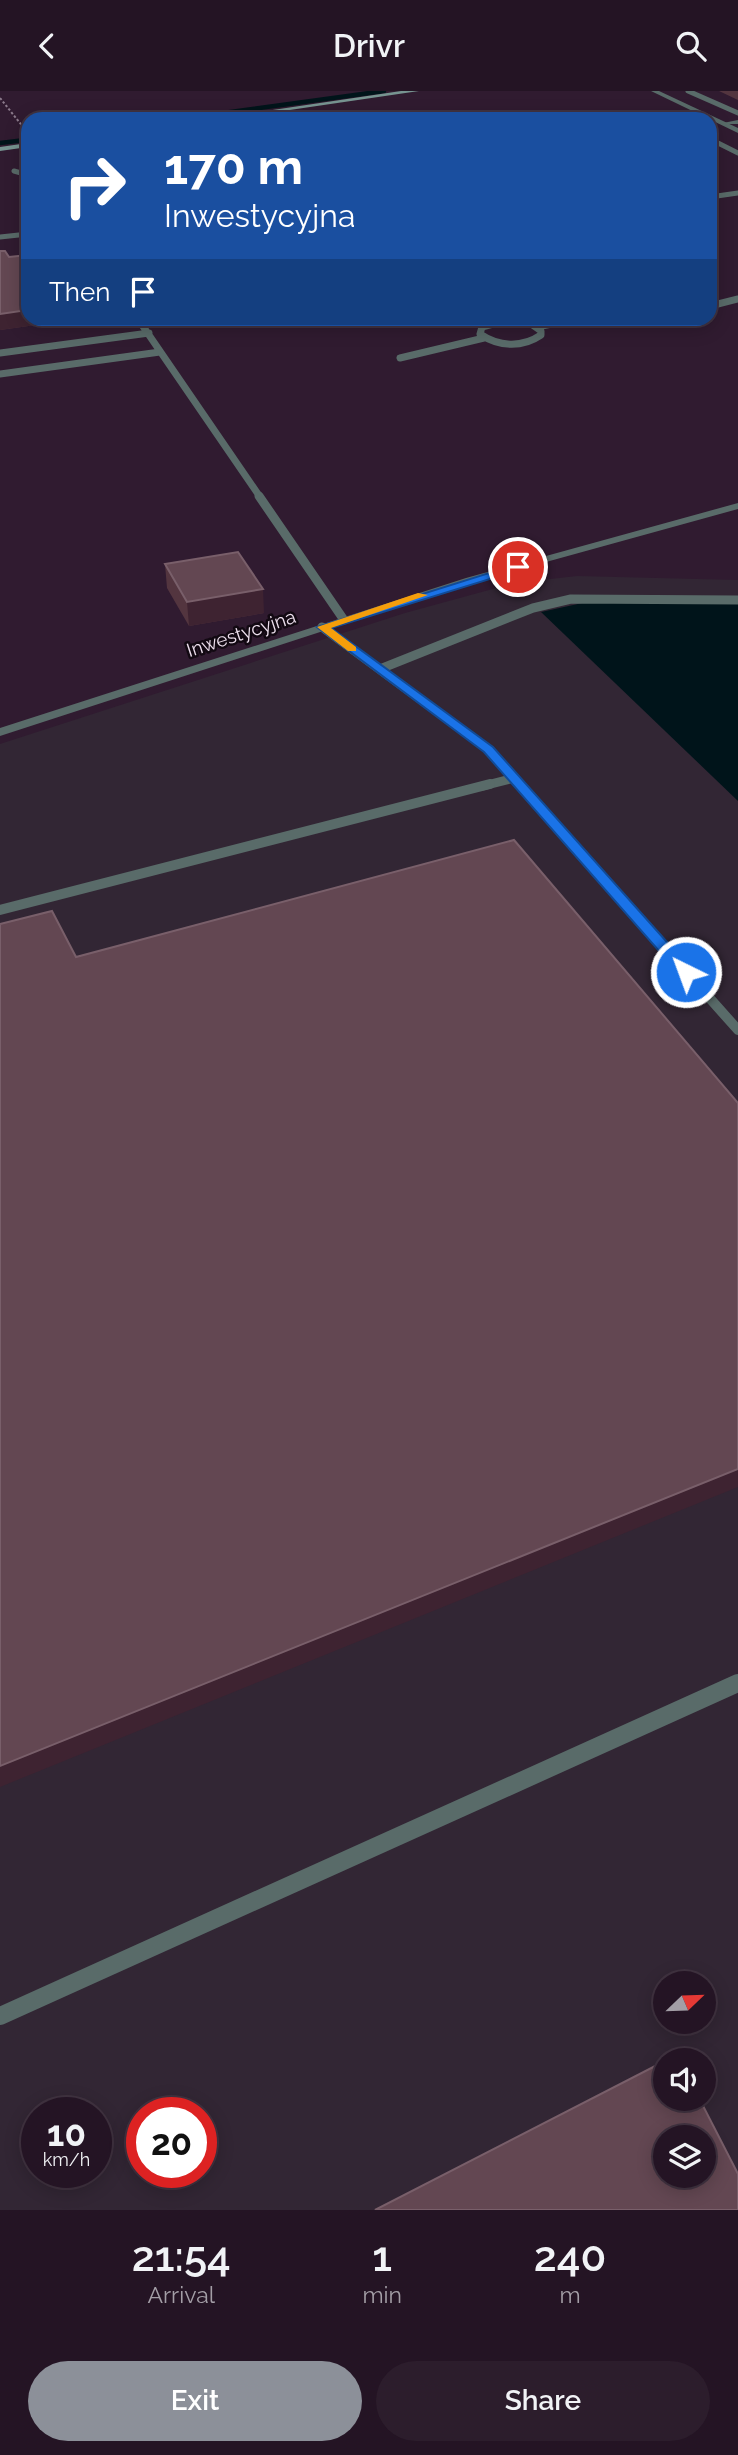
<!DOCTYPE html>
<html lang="en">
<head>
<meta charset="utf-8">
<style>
  :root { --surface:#241424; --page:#2c1d2c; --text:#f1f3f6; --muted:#a39ea6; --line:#413341; --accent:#8c9099 }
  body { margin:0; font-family:Raleway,sans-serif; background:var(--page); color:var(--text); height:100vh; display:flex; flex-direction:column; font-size:26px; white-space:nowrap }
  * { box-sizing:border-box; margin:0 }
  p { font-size:23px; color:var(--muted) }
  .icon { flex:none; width:38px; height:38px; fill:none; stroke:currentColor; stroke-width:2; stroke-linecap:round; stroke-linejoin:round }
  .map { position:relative; height:2119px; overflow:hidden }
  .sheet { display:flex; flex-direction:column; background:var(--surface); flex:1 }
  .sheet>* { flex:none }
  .top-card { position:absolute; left:21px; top:21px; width:696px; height:214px; border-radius:21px; box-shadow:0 4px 18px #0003,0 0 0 2px var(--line); background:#1a4fa0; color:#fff; overflow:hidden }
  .needle { width:46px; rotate:67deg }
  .controls { position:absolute; left:653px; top:1880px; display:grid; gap:14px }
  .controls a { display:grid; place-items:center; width:63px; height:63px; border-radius:50%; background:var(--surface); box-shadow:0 4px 18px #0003,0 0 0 2px var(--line); font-size:35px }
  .speed { position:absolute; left:21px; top:2006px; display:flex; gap:14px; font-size:35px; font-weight:700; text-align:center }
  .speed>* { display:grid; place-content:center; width:91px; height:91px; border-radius:50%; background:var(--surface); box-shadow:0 4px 18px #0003,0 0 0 2px var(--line); line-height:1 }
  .speed small { font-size:18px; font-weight:400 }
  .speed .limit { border:10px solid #d22; background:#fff; color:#111 }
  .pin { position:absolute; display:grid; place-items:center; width:60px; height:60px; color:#fff; margin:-30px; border:4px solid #fff; border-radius:50%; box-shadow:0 2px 7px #0007 }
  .me { position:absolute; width:77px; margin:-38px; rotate:318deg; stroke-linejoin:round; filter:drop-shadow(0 0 5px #0008) }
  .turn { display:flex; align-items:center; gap:24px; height:147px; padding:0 28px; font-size:32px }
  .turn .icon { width:91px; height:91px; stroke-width:2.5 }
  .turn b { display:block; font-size:49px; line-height:60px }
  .then { display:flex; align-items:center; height:66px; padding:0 28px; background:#0003; gap:14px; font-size:26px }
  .eta { display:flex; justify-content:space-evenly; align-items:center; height:119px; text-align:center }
  .eta b { font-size:42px; font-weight:600; line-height:49px }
  .action { display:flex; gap:14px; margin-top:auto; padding:14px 28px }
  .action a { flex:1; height:80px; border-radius:42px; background:var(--accent); color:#fff; font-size:28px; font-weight:600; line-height:80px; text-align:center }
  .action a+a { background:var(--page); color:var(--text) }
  header { display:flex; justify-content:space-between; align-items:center; height:91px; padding:0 28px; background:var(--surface); font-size:32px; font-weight:600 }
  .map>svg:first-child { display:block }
  .industrial { fill:#322634; fill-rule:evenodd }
  .water { fill:#00141a }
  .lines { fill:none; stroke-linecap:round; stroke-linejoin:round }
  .stream { stroke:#00141a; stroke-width:4.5 }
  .path { stroke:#8b7a8b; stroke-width:2; stroke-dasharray:2.5 2; stroke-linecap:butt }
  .service-far4 { stroke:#596b69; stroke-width:5 }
  .service-far3 { stroke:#596b69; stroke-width:7 }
  .service-far2 { stroke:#596b69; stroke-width:9 }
  .service-far1 { stroke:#596b69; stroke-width:10 }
  .service { stroke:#596b69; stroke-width:18 }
  .minor { fill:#596b69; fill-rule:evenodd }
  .tertiary { fill:#596b69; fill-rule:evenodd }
  .secondary { fill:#779491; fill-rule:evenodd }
  .wall { fill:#53353f }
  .shaded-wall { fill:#3e2331 }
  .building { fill:#634752; stroke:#795f6a; stroke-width:2; fill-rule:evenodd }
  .route { fill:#1a73e8; stroke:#114b97; stroke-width:2 }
  .slow { fill:#f59e0b }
  .labels { text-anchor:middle; stroke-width:5; stroke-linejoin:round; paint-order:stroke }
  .far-street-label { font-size:19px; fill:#eee0ee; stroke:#120912 }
</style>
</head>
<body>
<header><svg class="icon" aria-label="back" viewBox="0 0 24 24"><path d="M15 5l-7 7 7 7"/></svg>Drivr<svg class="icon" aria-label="search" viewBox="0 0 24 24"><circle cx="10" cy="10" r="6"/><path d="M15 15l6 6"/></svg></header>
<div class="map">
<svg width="738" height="2119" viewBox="0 0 738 2119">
  <rect width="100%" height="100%" fill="#301b30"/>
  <path class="industrial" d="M577,485l161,4v1630h-738v-1466l405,-131 110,-30zM665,1892h39v38h-39zM665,1969h39v38h-39zM37,2021h59v60h-59zM142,2021h59v60h-59zM665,2046h39v38h-39z"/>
  <path class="water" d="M587,511l151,2v197l-197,-189z"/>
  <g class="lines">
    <path class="stream" d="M179,28l205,-28
      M0,52l25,-3"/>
    <path class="path" d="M0,7l24,30
      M649,28l17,-2"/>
    <path class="service-far4" d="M688,0l50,22
      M710,48l28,14
      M14,80l14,4
      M710,106l28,-4
      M0,146l28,-3"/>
    <path class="service-far3" d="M710,215l28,-7
      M138,228l122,178
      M504,230l27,3 10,7v4c-19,13 -42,12 -61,-1l2,-7z
      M537,236l39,-8
      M0,262l149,-20
      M400,267l84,-20
      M0,283l160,-22"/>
    <path class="service-far2" d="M259,405l85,124
      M322,536l166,122 33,37
      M380,578l153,-61 38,-9 167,1
      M483,695l31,-8"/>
    <path class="service-far1" d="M519,693l219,246
      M0,819l490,-126"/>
    <path class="service" d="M0,1925l738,-333"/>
    <path class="minor" d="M738,29v4h-20z
      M738,412v6l-264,73 -474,154v-8l466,-150z"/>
    <path class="tertiary" d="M651,0h8l79,37v5z"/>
    <path class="secondary" d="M401,0h18l-190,28h-18z
      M28,52v4l-28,4v-4z"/>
  </g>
  <path class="wall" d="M719,0h19v9z
    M0,160l28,68h89v4l-41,5 -5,-8 -71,10z
    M165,473l99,49 -75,13 -22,-38z"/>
  <path class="shaded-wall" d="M28,219v9h43v1l-71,10v-16z
    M75,228h42v4l-41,5z
    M263,498l1,24 -75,13 -2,-24z
    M738,1378v18l-738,300v-21z"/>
  <path class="building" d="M0,160h5l4,6 19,-2v55l-28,4z
    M238,461l25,37 -76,13 -22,-38z
    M514,749l224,263v366l-738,297v-842l52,-13 24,46z
    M676,1964l3,5h-12z
    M665,1970v37h34l39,76v36h-363zM665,2046h39v38h-39z"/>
  <path class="route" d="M518,473l5,3 -1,2 -191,59 162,119 198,222v7h-10l-197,-224 -167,-125z"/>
  <path class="slow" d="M418,502l10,2 -97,33 25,19v4h-8l-31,-24z"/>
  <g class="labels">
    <g class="far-street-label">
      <text transform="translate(241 542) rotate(-18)" y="7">Inwestycyjna</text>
    </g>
  </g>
</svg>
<div class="controls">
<a><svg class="needle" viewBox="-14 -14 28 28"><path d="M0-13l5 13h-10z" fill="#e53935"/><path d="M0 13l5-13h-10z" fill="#a39ea6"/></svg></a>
<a><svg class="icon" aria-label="sound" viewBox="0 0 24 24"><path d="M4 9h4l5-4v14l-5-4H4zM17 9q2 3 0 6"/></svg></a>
<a><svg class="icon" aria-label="layers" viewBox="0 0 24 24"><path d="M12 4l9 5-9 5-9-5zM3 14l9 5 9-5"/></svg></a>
</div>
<div class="speed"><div>10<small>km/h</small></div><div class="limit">20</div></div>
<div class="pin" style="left:518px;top:476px;background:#d93025"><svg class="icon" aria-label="arrive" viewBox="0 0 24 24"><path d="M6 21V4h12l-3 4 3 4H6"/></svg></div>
<svg class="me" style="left:686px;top:881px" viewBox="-20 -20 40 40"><circle r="17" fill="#1a73e8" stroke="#fff" stroke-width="3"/><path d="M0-11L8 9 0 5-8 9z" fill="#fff"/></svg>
<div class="top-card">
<div class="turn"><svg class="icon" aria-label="right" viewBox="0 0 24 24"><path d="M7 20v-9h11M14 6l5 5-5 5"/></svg><div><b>170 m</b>Inwestycyjna</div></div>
<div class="then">Then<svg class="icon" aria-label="arrive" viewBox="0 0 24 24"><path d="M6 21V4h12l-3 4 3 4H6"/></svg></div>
</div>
</div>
<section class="sheet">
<div class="eta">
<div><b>21:54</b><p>Arrival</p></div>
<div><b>1</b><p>min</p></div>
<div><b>240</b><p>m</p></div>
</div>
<div class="action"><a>Exit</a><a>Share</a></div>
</section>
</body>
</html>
